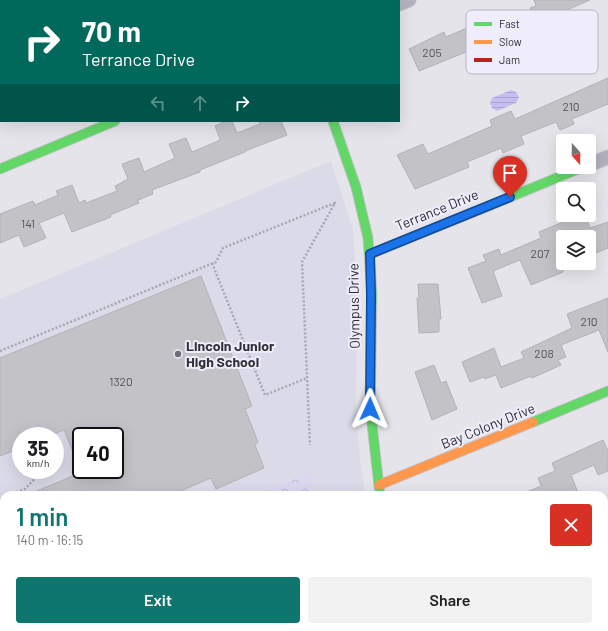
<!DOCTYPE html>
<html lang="en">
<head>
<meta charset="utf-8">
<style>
  :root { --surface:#fff; --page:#f2f2f2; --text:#202124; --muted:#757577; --accent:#0f766e }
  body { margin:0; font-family:Barlow,sans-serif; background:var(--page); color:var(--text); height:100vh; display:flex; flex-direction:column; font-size:15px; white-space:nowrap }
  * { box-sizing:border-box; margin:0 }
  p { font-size:13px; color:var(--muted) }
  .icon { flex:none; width:22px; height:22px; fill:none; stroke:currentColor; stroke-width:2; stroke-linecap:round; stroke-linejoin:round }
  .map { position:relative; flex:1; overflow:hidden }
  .details { position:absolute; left:0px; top:491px; width:608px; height:140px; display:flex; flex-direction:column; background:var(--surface); border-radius:12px 12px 0 0; box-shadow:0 4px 16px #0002 }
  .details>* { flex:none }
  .hud { position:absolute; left:0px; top:0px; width:400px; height:122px; box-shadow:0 4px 16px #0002; background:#00695c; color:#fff; overflow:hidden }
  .needle { width:26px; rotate:160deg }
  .buttons { position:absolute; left:556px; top:134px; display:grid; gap:8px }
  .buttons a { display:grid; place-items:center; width:40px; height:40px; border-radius:4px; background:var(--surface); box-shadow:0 4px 16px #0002; font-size:20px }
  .speed { position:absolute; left:12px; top:427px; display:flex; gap:8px; font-size:20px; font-weight:700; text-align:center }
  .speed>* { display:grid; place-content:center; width:52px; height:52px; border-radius:50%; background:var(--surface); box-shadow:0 4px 16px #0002; line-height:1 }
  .speed small { font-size:10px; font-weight:400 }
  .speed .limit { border:2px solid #111; border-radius:6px; background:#fff; color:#111 }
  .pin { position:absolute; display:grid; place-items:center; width:34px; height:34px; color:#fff; margin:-41px -17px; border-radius:50% 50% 50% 0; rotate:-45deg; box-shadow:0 0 4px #0007 }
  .pin .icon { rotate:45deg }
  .me { position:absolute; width:44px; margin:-22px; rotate:1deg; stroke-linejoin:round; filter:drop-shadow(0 0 3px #0008) }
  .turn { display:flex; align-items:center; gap:14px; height:84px; padding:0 16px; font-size:18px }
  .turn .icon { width:52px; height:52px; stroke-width:2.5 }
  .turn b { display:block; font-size:28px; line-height:34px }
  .lanes { display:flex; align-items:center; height:38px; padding:0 16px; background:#0003; justify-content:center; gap:20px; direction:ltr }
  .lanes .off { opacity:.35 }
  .round { display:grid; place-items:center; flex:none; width:42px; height:42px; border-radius:4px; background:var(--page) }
  .headline { display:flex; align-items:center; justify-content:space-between; height:68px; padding:0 16px }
  h1 { font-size:24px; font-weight:600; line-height:30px; color:var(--accent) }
  .action { display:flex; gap:8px; margin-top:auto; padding:8px 16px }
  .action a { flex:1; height:46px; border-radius:4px; background:var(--accent); color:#fff; font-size:16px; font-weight:600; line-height:46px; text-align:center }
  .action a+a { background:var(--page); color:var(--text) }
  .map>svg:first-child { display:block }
  .built { fill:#dbdae8; fill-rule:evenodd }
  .park { fill:url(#park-crowns) }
  .pitch { fill:#dbd7f1 }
  .water { fill:url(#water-rules) }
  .building { fill:#c2c2c7; stroke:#b2b2b7 }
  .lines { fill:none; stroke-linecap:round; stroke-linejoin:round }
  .street-casing { stroke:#c1c1c5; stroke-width:15 }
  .fast-casing { stroke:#c1c1c5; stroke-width:11 }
  .slow-casing { stroke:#c1c1c5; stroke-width:11 }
  .jam-casing { stroke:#c1c1c5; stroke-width:11 }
  .path { stroke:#a8a7b2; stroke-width:2.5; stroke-dasharray:2 2; stroke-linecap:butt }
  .street { stroke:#b3b0c0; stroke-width:13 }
  .fast { stroke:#63d668; stroke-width:9 }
  .slow { stroke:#ff974d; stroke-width:9 }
  .jam { stroke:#b3261e; stroke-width:9 }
  .route-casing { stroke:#114b97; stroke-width:10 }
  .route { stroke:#1a73e8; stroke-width:7 }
  .poi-dot { fill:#6e6e74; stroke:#efedfc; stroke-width:1.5 }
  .labels { text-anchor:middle; stroke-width:4; stroke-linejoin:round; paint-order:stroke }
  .number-label { font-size:12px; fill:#545459 }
  .street-label { font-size:14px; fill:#2f2f34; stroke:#efedfc }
  .poi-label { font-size:14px; font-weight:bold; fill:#2f2f34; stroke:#efedfc; text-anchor:start }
  .key { fill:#efedfc; stroke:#b5b4c0; stroke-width:1 }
  .key-label { font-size:11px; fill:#2f2f34 }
</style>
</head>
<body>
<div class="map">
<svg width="608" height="631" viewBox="0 0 608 631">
  <defs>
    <pattern id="park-crowns" width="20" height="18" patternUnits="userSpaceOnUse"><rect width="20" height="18" fill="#dbd7f1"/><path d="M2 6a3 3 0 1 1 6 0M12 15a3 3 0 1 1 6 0" fill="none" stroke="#bcb9cf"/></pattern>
    <pattern id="water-rules" width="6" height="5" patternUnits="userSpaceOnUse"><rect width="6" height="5" fill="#c6bdf1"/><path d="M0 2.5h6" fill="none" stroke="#aaa3cf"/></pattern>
  </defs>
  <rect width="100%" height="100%" fill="#e4e4ea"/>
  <path class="built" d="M331,161l22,69 4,54 -1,125 4,52 5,34h-361v132h354l-9,4h-349v-332zM21,436h34v34h-34zM81,436h34v34h-34z"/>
  <path class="park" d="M310,473l3,22h-57z
    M4,598v29h340l1,4h-345v-32z"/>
  <path class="pitch" d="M4,614v13h41l1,4h-46v-15z
    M54,627h216l-10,4h-205z"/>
  <path class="water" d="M511,90l5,2 3,5 -3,6 -19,8 -5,-3 -2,-5 2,-5z"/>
  <path class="building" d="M534,0h56l-30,13 2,6 -34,16 -3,-7 -53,24 -1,-2 -52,21 -10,-22 35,-17 2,5 37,-16 -3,-5 15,-6 6,13 30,-13 -1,-2 6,-2z
    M608,78v26l-36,15 2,5 -14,6 -4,-8 -35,14 3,8 -21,9 -2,-5 -34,14 2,5 -54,22 -18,-34 26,-11 5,10 64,-28 -2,-6 21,-9 4,8z
    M226,121h6l5,12 23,-9 -1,-3h22l6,14 -42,16v1l-45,18v2l-48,18 1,4 -15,6 1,3 -29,12 1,2 -39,15 -8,-19 -25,10 7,15 -22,9 -5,-12 -19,8v-29l33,-13 2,4 23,-10 -2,-4 16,-6 7,18 6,-3 1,3 31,-12 -2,-5 13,-7 -6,-15 17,-6 5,14 31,-14 -6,-14 17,-6 6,14 26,-11 2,-2 -5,-13z
    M580,215h5l5,13 18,-6v26l-15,6 -4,-11v-6h-26v35l-32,13 -11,-25 -27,11 9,25 -20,7 -14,-35 18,-7 -3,-6 16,-6 2,6 40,-17 -2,-6z
    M201,276l51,130 -7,3 13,33 -3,3 9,23 -48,21 -5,-11 -40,17h-144l60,-25h28v-34h-34v35l-17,-41 -15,6h-28v12l-21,8v-98z
    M418,284h20l3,35h-2v13l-20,1 -2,-35h2z
    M608,298v54l-9,-22 -38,15 5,12 -8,3 3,5 -29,13 -1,-2 -30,12 -5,-13 -11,4 -1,-2 -14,5 -8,-20 32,-14 7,19 23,-9 -3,-6 51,-24 -5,-14z
    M434,365l7,18 5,-2 11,28 -25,11 -17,-48z
    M603,440l5,11v20l-10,4 -4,-10 -23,10 8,20h-60l22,-9 -3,-8 17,-7 -3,-8z"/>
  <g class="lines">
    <defs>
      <path id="street" d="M399,4l10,-4
        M589,165l19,-8
        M419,627l2,4"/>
      <path id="fast" d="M333,121l23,66 12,51 4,55 -2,114 10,88
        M0,169l115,-48
        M491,205l92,-38
        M533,422l75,-31
        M604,591l4,-2
        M395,631l10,-4
        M502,631l10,-4"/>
      <path id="slow" d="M379,485l154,-63
        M604,549l4,-1"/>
      <path id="jam" d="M370,254l121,-49"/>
    </defs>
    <use href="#street" class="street-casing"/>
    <use href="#fast" class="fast-casing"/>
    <use href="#slow" class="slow-casing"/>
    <use href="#jam" class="jam-casing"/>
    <path class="path" d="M212,263l53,132 42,-17
      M0,351l216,-89 7,-14 112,-45 -33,59 8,183
      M9,495l16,-6 18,-19
      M0,553l4,-2"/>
    <use href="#street" class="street"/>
    <use href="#fast" class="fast"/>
    <use href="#slow" class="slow"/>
    <use href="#jam" class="jam"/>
  </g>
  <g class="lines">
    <defs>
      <path id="route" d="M370,409l1,-113 -1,-42 140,-57"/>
    </defs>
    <use href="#route" class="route-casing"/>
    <use href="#route" class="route"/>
  </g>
  <circle class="poi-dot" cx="178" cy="354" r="4"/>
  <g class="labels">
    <g class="number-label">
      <text x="432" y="57">205</text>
      <text x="571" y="111">210</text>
      <text x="28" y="228">141</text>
      <text x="540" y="258">207</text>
      <text x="589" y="326">210</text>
      <text x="544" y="358">208</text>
      <text x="121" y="386">1320</text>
    </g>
    <g class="street-label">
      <text transform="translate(437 210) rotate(-22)" y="5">Terrance Drive</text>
      <text transform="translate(354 306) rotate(-91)" y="5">Olympus Drive</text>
      <text transform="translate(488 426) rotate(-22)" y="5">Bay Colony Drive</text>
    </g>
    <g class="poi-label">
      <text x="186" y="351">Lincoln Junior<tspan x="186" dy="16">High School</tspan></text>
    </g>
  </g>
  <rect x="466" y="10" width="132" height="64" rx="6" class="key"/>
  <rect x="474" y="22" width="18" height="4" fill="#63d668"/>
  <rect x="474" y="40" width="18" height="4" fill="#ff974d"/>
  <rect x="474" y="58" width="18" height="4" fill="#b3261e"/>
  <g class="key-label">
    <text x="499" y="28">Fast</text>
    <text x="499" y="46">Slow</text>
    <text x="499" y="64">Jam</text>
  </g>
</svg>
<div class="buttons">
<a><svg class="needle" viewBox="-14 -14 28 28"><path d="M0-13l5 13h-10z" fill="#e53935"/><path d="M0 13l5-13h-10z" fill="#757577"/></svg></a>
<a><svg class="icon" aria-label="search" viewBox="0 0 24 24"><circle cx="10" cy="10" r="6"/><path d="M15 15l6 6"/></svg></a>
<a><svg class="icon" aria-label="layers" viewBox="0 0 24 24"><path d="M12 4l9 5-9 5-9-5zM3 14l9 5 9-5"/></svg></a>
</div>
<div class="speed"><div>35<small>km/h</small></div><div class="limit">40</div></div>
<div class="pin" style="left:510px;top:197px;background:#d93025"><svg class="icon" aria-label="arrive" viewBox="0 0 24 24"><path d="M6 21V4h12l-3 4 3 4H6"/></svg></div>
<svg class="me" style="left:370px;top:409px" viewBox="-20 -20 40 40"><path d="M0-17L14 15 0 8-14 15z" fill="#1a73e8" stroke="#fff" stroke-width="4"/></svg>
<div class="hud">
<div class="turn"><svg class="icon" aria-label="right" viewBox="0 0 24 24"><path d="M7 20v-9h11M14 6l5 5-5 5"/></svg><div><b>70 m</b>Terrance Drive</div></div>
<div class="lanes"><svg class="icon off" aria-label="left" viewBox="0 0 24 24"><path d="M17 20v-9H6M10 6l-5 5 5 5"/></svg><svg class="icon off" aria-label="ahead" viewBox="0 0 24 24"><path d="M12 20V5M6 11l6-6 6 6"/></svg><svg class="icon" aria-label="right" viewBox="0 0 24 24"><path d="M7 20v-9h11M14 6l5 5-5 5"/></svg></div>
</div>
<section class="details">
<div class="headline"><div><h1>1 min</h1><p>140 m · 16:15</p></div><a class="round" style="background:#d93025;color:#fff"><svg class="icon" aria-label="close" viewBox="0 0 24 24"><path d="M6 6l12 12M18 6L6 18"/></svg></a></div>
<div class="action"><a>Exit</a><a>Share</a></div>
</section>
</div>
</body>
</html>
